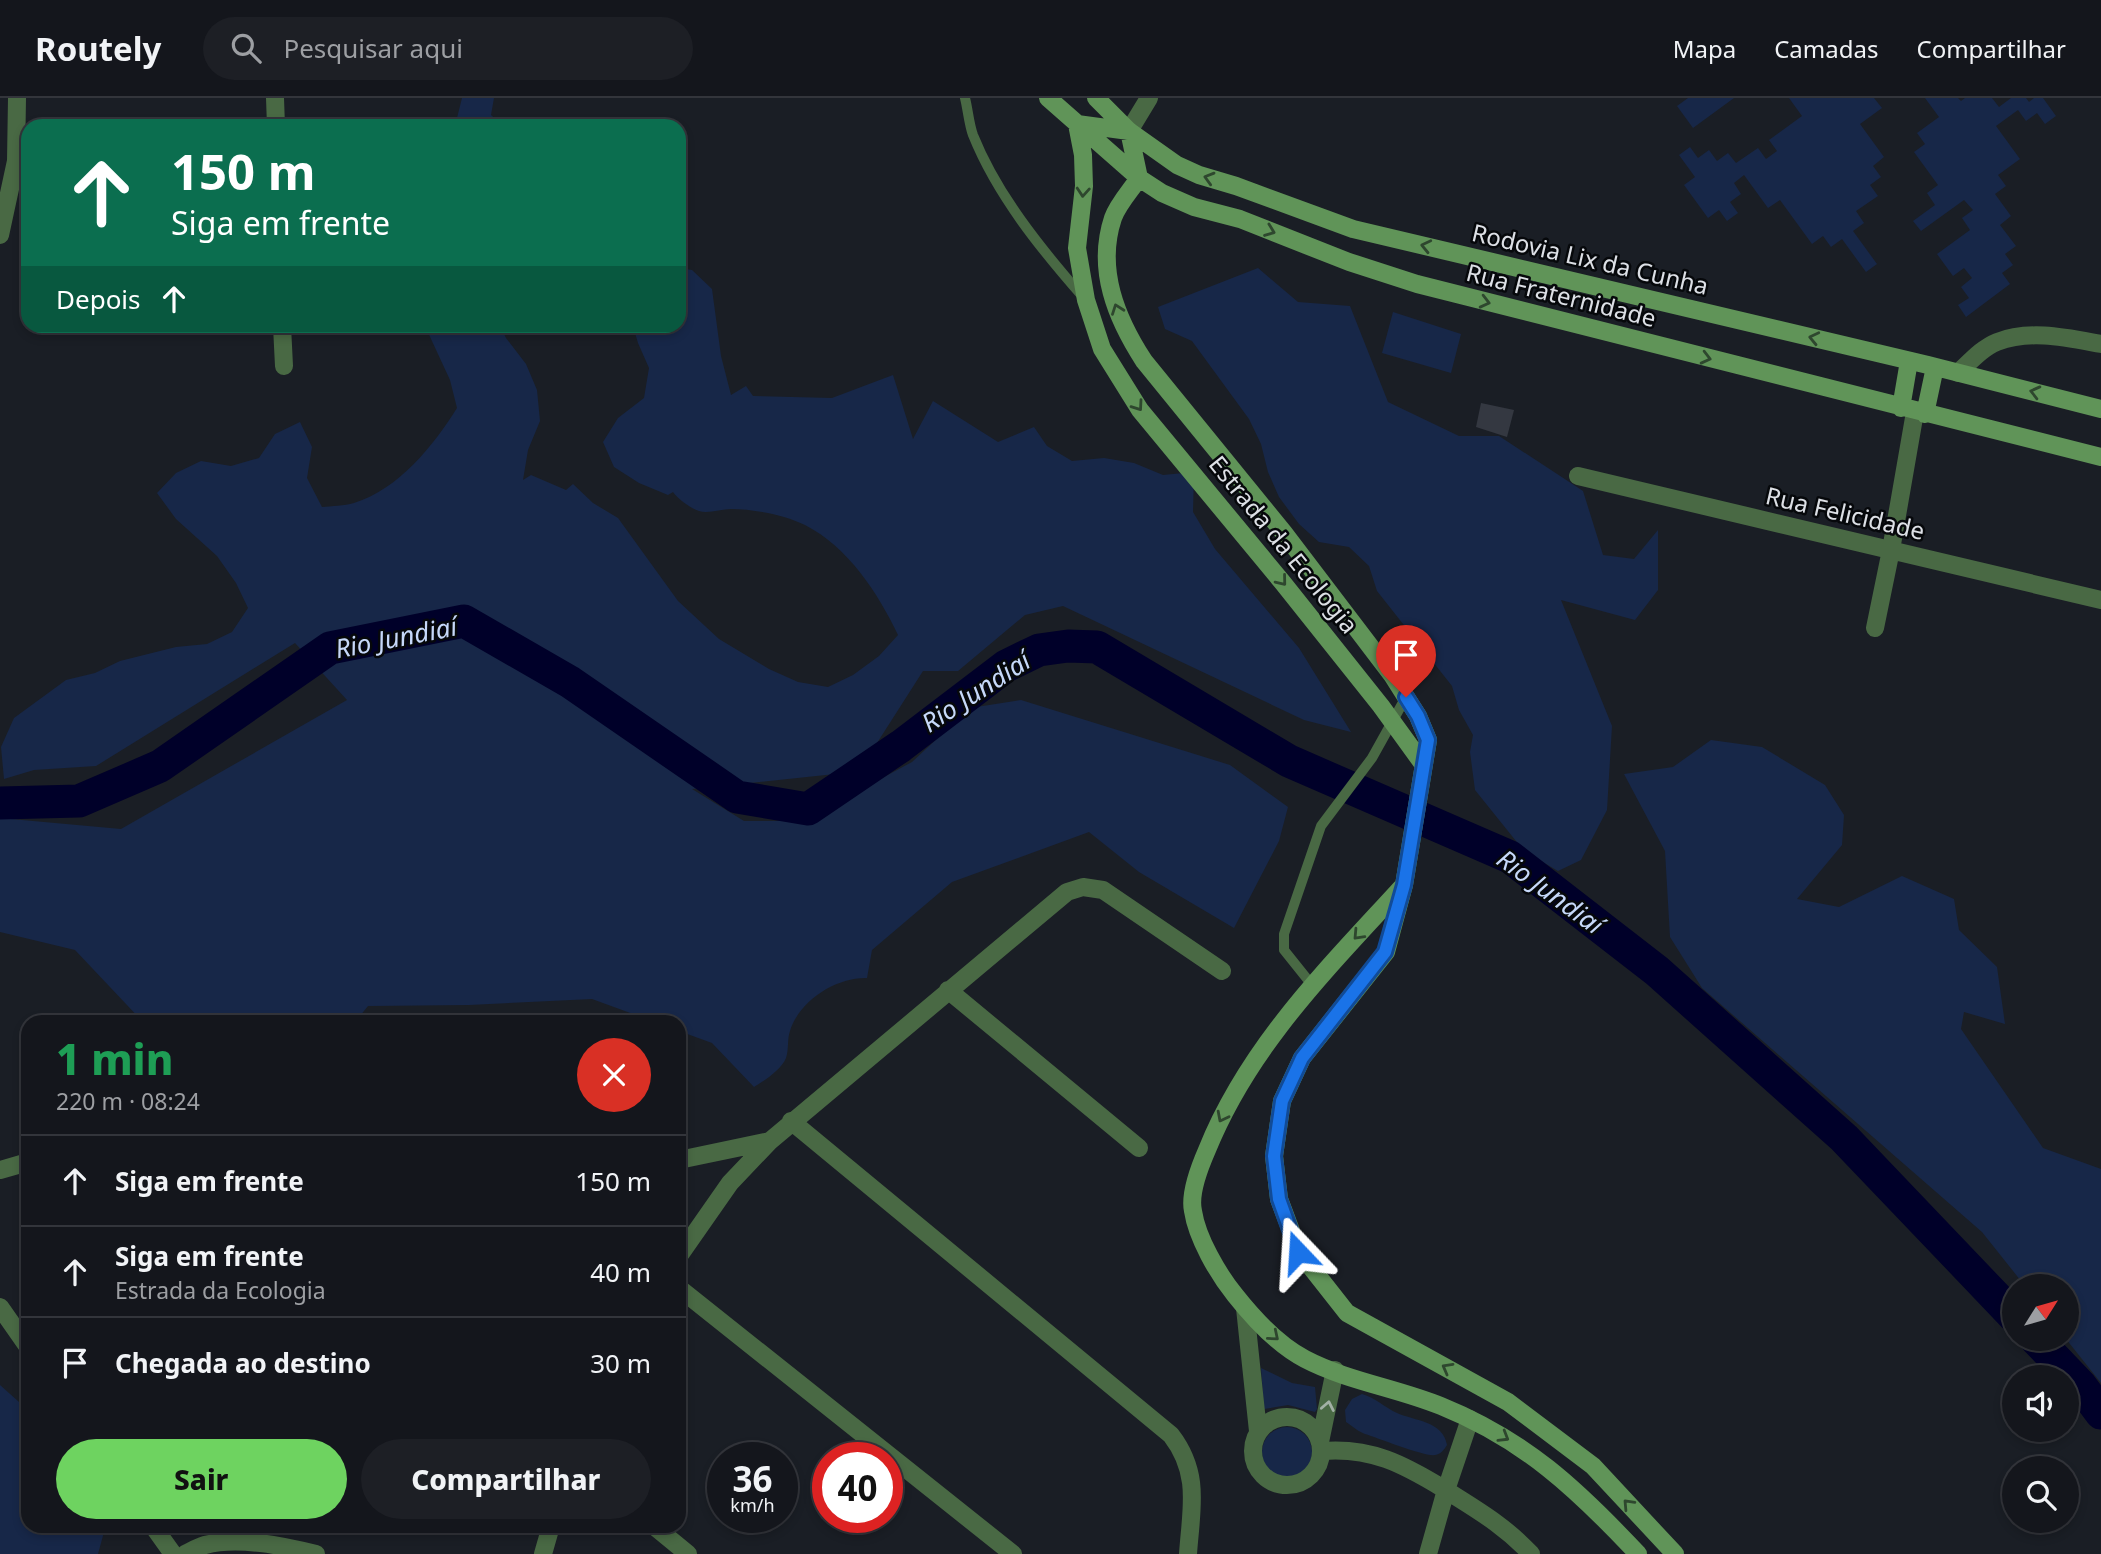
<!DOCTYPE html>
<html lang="pt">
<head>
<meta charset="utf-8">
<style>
  :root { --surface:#14161c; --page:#1d1f25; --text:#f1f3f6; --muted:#9d9fa3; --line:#33353b; --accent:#6ed360 }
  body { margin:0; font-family:"Noto Sans",sans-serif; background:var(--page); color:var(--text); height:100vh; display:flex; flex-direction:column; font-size:26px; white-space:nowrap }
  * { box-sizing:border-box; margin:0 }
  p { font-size:23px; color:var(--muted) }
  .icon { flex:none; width:38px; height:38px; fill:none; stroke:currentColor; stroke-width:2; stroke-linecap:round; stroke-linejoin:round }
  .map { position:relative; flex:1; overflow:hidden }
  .panel { position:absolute; left:21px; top:917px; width:665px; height:518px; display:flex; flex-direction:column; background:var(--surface); border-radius:21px; box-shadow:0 4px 10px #0003,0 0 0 2px var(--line) }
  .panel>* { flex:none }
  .guide { position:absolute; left:21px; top:21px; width:665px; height:214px; border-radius:21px; box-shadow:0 4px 10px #0003,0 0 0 2px var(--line); background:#0b6e4f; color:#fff; overflow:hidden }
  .needle { width:46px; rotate:53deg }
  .controls { position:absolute; left:2002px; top:1176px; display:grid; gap:14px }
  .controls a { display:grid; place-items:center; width:77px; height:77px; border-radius:50%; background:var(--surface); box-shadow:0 4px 10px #0003,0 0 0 2px var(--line); font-size:35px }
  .speed { position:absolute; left:707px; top:1344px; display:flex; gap:14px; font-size:35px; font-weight:700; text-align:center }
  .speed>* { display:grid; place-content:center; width:91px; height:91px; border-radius:50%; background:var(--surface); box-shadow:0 4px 10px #0003,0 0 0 2px var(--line); line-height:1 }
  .speed small { font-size:18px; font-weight:400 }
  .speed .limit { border:10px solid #d22; background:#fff; color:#111 }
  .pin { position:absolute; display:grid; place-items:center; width:60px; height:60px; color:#fff; margin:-72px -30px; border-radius:50% 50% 50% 0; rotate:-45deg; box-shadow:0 0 7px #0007 }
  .pin .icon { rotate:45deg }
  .me { position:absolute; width:77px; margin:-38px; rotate:340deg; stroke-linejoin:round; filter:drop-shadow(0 0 5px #0008) }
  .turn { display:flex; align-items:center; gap:24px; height:147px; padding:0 35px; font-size:32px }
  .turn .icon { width:91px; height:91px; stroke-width:2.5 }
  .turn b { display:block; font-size:49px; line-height:60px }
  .then { display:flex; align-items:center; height:66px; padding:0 35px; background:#0003; gap:14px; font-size:26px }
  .round { display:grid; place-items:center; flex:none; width:74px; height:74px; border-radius:37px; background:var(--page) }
  .head { display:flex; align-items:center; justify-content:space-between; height:119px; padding:0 35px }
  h1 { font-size:42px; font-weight:800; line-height:52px; color:#1e9e55 }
  .button { display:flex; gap:14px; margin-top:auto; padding:14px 35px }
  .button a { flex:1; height:80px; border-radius:42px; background:var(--accent); color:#111; font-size:28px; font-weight:800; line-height:80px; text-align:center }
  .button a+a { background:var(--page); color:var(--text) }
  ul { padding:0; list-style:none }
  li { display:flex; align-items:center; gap:21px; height:91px; padding:0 35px; border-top:2px solid var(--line) }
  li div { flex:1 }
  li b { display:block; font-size:26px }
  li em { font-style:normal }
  header { display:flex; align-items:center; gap:42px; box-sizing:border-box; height:98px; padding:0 35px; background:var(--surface); border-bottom:2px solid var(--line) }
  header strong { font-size:33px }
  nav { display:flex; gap:38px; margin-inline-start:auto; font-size:24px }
  .search { width:490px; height:63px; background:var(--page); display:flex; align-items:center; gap:18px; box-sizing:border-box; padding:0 24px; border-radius:38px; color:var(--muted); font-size:26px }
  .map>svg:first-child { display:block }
  .green { fill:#172748 }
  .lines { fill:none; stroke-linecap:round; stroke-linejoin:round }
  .river { stroke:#000029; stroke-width:33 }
  .building { fill:#343841 }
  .lane { stroke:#496944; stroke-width:10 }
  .street { stroke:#496944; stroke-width:18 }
  .secondary { stroke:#609458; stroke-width:18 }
  .oneway { stroke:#2e472e }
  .oneway2 { stroke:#a2b0a5 }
  .route-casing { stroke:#114b97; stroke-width:18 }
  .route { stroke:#1a73e8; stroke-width:12 }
  .labels { text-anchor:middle; stroke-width:5; stroke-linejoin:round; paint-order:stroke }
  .street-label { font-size:24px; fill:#dde0e6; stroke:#06080b }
  .water-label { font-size:26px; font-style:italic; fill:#c6d8f9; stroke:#06080b }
</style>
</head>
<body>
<header>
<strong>Routely</strong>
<div class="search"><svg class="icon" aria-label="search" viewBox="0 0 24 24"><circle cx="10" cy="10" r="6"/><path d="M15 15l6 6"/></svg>Pesquisar aqui</div>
<nav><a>Mapa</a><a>Camadas</a><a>Compartilhar</a></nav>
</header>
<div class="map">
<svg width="2101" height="1456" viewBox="0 0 2101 1456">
  <rect width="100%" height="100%" fill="#1a1e25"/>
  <path class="green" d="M462,0h32l-3,17 12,11h-48z
    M1688,0h46l-41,30 -16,-22z
    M1789,0h85l8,10 -22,16 24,33 -11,9 8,11 -11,8 8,11 -22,15 8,12 -11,8 24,33 -11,8 -24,-33 -11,8 -8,-11 -11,8 -32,-44 -12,8 -24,-33 -10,8 7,11 -11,8 8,11 -11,8 -8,-11 -11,8 -24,-33 11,-8 -16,-22 11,-8 8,11 11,-8 8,11 11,-8 8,10 22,-15 8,11 11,-8 -8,-11 33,-24z
    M1925,0h33l3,3 4,-3h27l7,9 12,-9h15l3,4 5,-4h9l13,18 -11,8 -8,-11 -11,8 -8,-11 -22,16 24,33 -22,16 8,11 -11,8 16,22 -11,9 16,21 -11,8 8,11 -11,8 8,11 -44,33 -8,-12 11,-7 -8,-11 11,-9 -8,-10 -11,8 -16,-22 33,-24 -8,-12 11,-8 -9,-10 -43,31 -8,-10 22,-16 -8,-12 11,-8 -24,-33 11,-8 -8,-11 22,-16z
    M679,170l13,2 20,19 9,67 10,39 15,-9 7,10 79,2 61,-23 20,64 20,-38 65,41 36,-15 13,19 25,15 32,-3 30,5 29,12 31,-3 -1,40 22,37 84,99 52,84 -47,-12 -241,-114 -38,9 -67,56h-35l-46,72 -42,31 -143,15 52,32h58l110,-59 58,-54 51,-8 209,65 58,42 -9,34 -45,87 -95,-56 -50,-40 -137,50 -80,68 -5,28c-31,-1 -68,23 -77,53 -3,8 -1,19 -4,27 -5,12 -22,23 -32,29l-42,-44 -33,-12v-9h-24l-63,-23 -123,6 -101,1 -13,16h-212l-68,-72 -75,-18v-114l121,11 226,-129 -52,-57 -199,123 -62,4 -30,9 -3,-32 13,-29 52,-38 29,-7 25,-12 56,-14 31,-3 25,-12 16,-24 -12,-25 -19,-27 -41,-37 -19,-26 19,-20 25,-12 30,5 28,-8 16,-24 25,-12 12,25 -5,31 15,29c10,-1 22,-1 32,-4 45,-14 79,-57 103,-95l-7,-28 -25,-54h75l6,12 20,26 11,26 3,31 -12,29 -5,30 8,-5 35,15 7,-6 20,19 25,15 60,83 41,38 50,30 29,13 30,5 25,-12 26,-19 19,-21c-20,-42 -50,-88 -93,-110 -20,-10 -52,-16 -74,-16 -10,0 -23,5 -32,2 -9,-3 -21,-12 -26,-19l-5,3 -29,-12 -25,-16 -11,-25 15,-24 26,-20 5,-30 -11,-25 -5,-17h46z
    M1258,170l40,34 52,4 38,96 71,34h40l84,55 20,64 31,4 24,-29v60l-23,30 -74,-20 51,126 -5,84 -26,50 -23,11 -34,-20 -49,-61 -5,-38 3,-17 -14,-25 -7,-24 -75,-95 -8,-25 -20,-19 -30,-5 -20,-18 -20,-27 -11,-25 -7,-28 -12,-25 -57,-78 -27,-12 -7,-22z
    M1393,214l68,22 -10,39 -69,-20z
    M1711,642l51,7 63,38 19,30 -2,30 -45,54 42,8 63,-31 52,23 5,31 38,37 8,57 -41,-12 -3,17 82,119 58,21v214l-35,-44 1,-53h-42l-43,-54 -280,-244 -32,-51 -5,-86 -41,-77 49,-7z
    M1261,1270l31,15 23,4 2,22 -2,3 -27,-7 -24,4z
    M0,1287l28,25v116h74l2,6 -6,22h-98z
    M1362,1296c14,4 22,13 35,19 18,8 46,8 50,32 -3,5 -6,9 -12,10 -10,2 -57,-17 -70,-21 -6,-2 -13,-8 -19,-12l-1,-12 7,-11z
    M1262 1354a25 25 0 1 1 50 0a25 25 0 1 1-50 0Z"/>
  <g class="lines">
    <path class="river" d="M0,705l79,-2 81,-35 170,-118 134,-27 106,61 167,115 71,12 93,-63 105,-80 33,-16 29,-4 29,1 192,114 221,96 147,114 187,167 170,178
      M2036,1241l45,47 20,27"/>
  </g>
  <path class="building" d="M1481,305l33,7 -7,27 -31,-10z"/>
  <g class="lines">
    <path class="lane" d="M965,0c3,12 4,26 8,37 24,60 68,114 110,162
      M1312,887l-28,-35v-16l37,-108 51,-68 34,-61"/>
    <path class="street" d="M275,0l1,28
      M1129,33l20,-33
      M0,137l16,-74 1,-63
      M282,228l2,40
      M1958,275c12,-11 24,-25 39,-31 33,-13 71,-4 104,2
      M1578,378l523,124
      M1875,530l16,-78 24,-138
      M948,892l191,158
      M791,1023l380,314c30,39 20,74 17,119
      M679,1062l91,-19
      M0,1072l28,-8
      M679,1158l51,-73 40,-42 297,-249 16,-5 20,3 119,81
      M679,1190l334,266
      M0,1209l28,40
      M1245,1210l13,123
      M1253 1353a34 34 0 1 1 68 0a34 34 0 1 1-68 0Z
      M1320,1344l15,-72
      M1322,1353c49,-4 81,13 122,38 33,21 60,36 87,65
      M153,1428l20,28
      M654,1428l34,28
      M185,1456c6,-3 13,-7 20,-9 33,-9 79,1 111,9
      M543,1456l8,-28
      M1428,1456l18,-64 24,-71"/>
    <path class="secondary" d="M1048,0l91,80 23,15 32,14 46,12 109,43 68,22 684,173
      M1096,0l33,33 48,34 22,10 37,11 117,43 575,136 173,44
      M1139,80c-8,12 -21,26 -26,40 -17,51 3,100 31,143l140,172 108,142 26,41 10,24 -24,145 -18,67 -84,106 -20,43 -8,55 5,43 20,53 48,61 161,89 85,64 82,88
      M1139,80l-10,-47 -52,-7 6,31 1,31 -7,62 9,52 16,49 38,61 143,173 98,123 42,58
      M1901,310l8,-47
      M1925,316l10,-47
      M1401,790c-74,81 -152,158 -194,262 -7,16 -18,43 -14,61 4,27 25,63 42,84 19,24 43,50 70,64 42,22 92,29 136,47 84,34 136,83 197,148"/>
  </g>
  <defs><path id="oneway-chevron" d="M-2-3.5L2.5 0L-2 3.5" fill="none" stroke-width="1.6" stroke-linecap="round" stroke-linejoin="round" transform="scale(1.75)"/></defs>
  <g class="oneway">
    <use href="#oneway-chevron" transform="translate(1209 80) rotate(-164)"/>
    <use href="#oneway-chevron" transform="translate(1083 94) rotate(94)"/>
    <use href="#oneway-chevron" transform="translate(1270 133) rotate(21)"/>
    <use href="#oneway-chevron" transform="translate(1426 148) rotate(-167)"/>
    <use href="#oneway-chevron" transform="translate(1485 204) rotate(14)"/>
    <use href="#oneway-chevron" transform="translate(1117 211) rotate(-110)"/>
    <use href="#oneway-chevron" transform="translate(1814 240) rotate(-167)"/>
    <use href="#oneway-chevron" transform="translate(1706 260) rotate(14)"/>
    <use href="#oneway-chevron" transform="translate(2035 294) rotate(-166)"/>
    <use href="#oneway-chevron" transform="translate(1138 308) rotate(55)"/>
    <use href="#oneway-chevron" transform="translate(1282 483) rotate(51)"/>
    <use href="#oneway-chevron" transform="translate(1358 837) rotate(133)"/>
    <use href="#oneway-chevron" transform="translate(1222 1019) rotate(117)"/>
    <use href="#oneway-chevron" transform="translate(1274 1238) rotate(40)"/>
    <use href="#oneway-chevron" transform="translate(1447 1270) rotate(-151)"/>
    <use href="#oneway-chevron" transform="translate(1504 1339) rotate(31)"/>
    <use href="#oneway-chevron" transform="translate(1628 1406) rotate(-133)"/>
  </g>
  <use class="oneway2" href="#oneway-chevron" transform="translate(1328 1308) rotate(-79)"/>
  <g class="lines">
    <defs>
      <path id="route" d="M1298,1154l-19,-53 -5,-43 8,-55 20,-43 83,-106 19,-67 24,-145 -10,-24 -12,-19"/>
    </defs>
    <use href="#route" class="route-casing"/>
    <use href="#route" class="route"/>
  </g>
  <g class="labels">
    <g class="street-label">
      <text transform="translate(1590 162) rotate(13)" y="8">Rodovia Lix da Cunha</text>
      <text transform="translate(1561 198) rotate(14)" y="8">Rua Fraternidade</text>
      <text transform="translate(1845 416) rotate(13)" y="8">Rua Felicidade</text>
      <text transform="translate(1283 447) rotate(51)" y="8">Estrada da Ecologia</text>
    </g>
    <g class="water-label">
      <text transform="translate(396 540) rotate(-11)" y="9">Rio Jundiaí</text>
      <text transform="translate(976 594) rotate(-33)" y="9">Rio Jundiaí</text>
      <text transform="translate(1550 794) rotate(36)" y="9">Rio Jundiaí</text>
    </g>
  </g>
</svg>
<div class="controls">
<a><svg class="needle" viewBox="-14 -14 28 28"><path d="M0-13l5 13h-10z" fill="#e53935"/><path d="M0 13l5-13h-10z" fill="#9d9fa3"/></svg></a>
<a><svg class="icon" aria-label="sound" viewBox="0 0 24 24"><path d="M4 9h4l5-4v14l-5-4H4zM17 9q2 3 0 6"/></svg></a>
<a><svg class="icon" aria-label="search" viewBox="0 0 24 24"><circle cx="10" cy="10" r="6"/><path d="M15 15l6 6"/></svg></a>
</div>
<div class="speed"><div>36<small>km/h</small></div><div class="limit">40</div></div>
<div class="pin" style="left:1406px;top:599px;background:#d93025"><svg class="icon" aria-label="arrive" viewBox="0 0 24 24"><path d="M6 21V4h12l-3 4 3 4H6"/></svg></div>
<svg class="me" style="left:1298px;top:1154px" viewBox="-20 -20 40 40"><path d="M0-17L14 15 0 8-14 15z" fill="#1a73e8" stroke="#fff" stroke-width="4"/></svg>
<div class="guide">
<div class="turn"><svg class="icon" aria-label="ahead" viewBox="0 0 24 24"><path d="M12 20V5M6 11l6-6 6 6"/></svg><div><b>150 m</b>Siga em frente</div></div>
<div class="then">Depois<svg class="icon" aria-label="ahead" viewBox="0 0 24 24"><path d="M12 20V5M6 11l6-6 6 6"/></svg></div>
</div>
<section class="panel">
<div class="head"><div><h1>1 min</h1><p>220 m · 08:24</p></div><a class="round" style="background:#d93025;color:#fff"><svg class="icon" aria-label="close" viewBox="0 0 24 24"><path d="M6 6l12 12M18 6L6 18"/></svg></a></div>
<ul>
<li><svg class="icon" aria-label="ahead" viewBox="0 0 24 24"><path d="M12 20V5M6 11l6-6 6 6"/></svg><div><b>Siga em frente</b></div><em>150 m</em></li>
<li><svg class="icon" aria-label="ahead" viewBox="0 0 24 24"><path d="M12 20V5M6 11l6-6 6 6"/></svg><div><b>Siga em frente</b><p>Estrada da Ecologia</p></div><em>40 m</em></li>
<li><svg class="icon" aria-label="arrive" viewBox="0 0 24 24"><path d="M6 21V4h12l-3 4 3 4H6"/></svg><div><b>Chegada ao destino</b></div><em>30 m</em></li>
</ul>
<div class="button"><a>Sair</a><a>Compartilhar</a></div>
</section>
</div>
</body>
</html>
